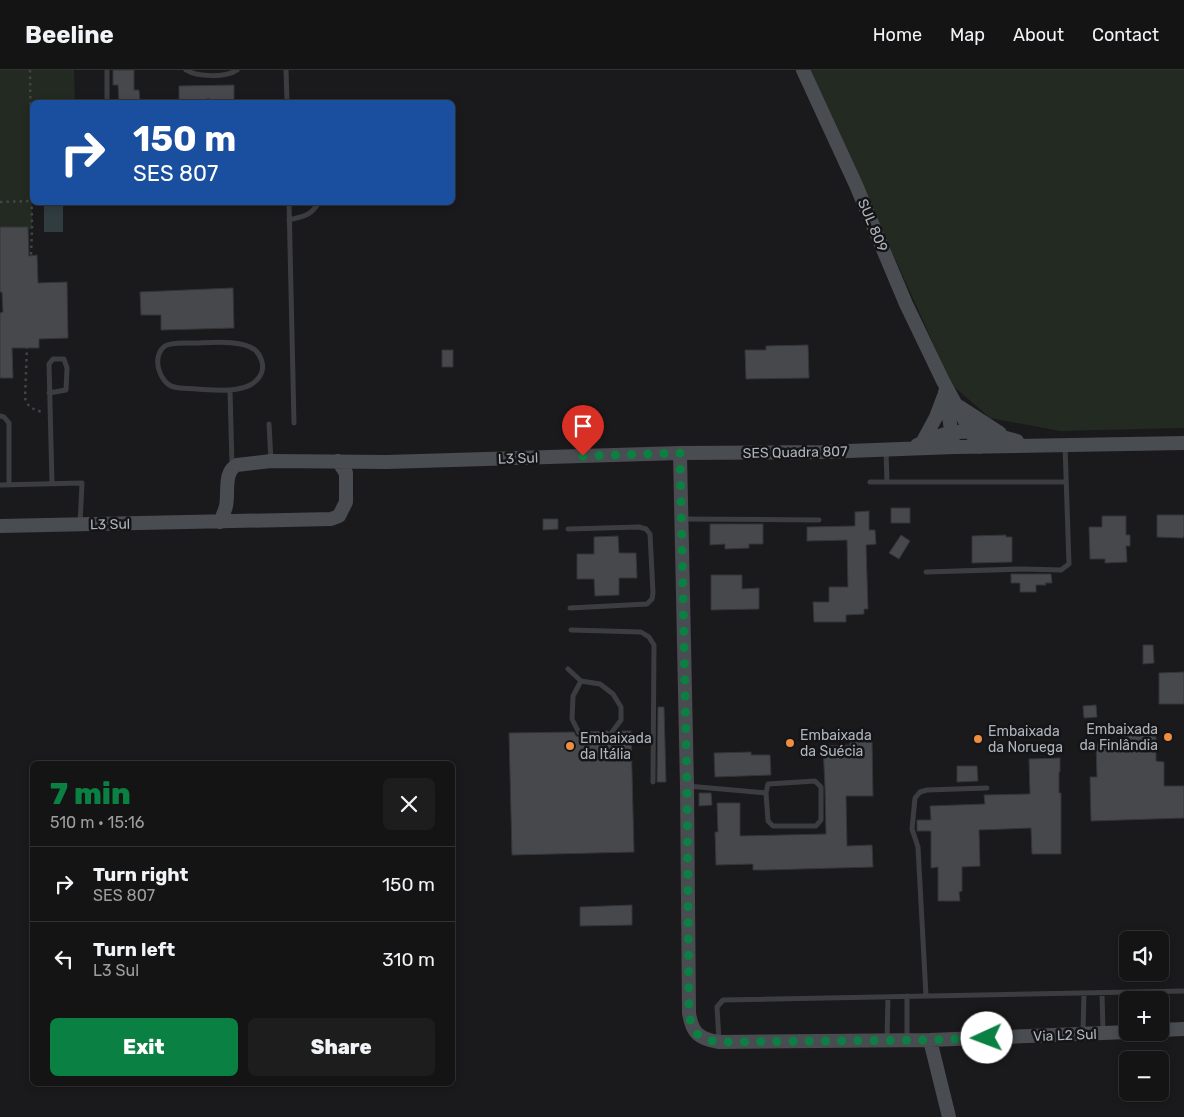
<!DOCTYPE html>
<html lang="en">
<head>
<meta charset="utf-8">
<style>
  :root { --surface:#141415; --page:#1d1d1e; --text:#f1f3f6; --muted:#9d9ea0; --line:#333334; --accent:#0b8043 }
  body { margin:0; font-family:Rubik,sans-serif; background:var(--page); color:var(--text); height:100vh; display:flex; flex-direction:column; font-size:19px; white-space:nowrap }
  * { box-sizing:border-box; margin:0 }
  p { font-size:16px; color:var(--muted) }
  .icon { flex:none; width:28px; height:28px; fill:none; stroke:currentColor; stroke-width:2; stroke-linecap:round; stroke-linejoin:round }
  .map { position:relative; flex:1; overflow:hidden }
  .drawer { position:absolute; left:30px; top:691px; width:425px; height:325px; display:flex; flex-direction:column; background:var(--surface); border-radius:8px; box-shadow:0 2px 8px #0003,0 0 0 1px var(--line) }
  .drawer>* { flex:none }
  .banner { position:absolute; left:30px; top:30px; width:425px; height:105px; border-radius:8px; box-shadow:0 2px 8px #0003,0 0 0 1px var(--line); background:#1a4fa0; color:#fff; overflow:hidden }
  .tools { position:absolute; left:1119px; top:861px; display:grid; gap:10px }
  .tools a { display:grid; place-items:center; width:50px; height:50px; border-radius:8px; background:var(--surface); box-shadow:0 2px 8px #0003,0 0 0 1px var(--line); font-size:25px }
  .pin { position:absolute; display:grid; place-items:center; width:42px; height:42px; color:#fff; margin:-51px -21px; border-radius:50% 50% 50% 0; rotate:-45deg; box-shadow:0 0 5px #0007 }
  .pin .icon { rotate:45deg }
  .me { position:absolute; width:55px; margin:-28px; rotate:268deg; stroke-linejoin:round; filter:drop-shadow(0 0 4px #0008) }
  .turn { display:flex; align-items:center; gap:18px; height:105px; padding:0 20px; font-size:22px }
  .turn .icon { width:65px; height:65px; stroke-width:2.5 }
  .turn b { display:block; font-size:35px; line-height:42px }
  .round { display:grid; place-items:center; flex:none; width:52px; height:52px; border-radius:8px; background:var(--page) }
  .headline { display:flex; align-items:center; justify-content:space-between; height:85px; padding:0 20px }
  h1 { font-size:30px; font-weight:800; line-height:38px; color:var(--accent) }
  .primary-button { display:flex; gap:10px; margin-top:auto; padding:10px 20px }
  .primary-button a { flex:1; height:58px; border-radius:8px; background:var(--accent); color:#fff; font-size:20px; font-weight:800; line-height:58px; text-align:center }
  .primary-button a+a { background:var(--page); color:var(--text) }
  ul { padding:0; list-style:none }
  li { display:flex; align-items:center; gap:15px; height:75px; padding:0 20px; border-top:1px solid var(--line) }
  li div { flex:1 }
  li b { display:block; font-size:19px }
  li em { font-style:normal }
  header { display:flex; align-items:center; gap:30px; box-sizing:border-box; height:70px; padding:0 25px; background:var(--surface); border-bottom:1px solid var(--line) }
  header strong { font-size:24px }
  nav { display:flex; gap:28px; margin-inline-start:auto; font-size:18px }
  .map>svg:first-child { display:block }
  .green { fill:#222a22 }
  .water { fill:#303c40 }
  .building { fill:#47484c; stroke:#343538 }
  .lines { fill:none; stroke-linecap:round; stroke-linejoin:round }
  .path { stroke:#414448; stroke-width:2.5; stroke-dasharray:2.5 4; stroke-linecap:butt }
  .lane { stroke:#3b3d41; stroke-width:5 }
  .secondary { stroke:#494c51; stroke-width:14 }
  .route { stroke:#0b8043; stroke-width:9; stroke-dasharray:0 16.2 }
  .poi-dot { fill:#ed8e41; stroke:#151517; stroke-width:2 }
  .labels { text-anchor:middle; stroke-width:5; stroke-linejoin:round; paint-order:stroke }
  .street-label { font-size:14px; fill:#adb4bb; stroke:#151517 }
  .poi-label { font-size:14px; fill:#adb4bb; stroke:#151517; text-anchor:start }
</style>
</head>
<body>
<header>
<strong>Beeline</strong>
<nav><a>Home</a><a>Map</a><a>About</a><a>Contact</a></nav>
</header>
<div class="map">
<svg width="1184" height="1047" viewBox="0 0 1184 1047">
  <rect width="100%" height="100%" fill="#1a1a1c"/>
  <path class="green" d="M0,0h74l1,32h-43v127l-32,1z
    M810,0h374v358l-124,3 -70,-13 -38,-33z"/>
  <path class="water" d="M44,133h19v29h-19z"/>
  <path class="building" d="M113,0h21v20h5l1,12h-21l-1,-17h-5z
    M234,15v17h-21l-5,-4 -4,4h-25v-16z
    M0,157h28l1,29 8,-1 1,28 29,-1 1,56 -29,1v9h-27l1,30h-13v-65l3,-1 -1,-20h-2z
    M233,218l1,40 -73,2v-15h-20l-1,-23z
    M808,275l1,33 -63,1 -1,-29h21v-4z
    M442,280h11v17h-11z
    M891,438h19v15h-19z
    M869,441v19h6l1,14 -10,1 2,64h-4v5l-18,1v7h-32l-1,-20h16v-15h19l-1,-47 -40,1v-14l48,-1v-14z
    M1157,445h27v21l-1,2 -26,-1z
    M1102,446h24v19h4v11h-4l1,16 -22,1v-4h-15l-1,-32h13z
    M543,449h15v10l-15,1z
    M710,454h53v20h-14v4l-24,1v-5l-15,1z
    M901,465l9,6 -11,18 -10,-6z
    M1006,465v2h6v25l-40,1v-27z
    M618,466l1,17h17l1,25h-18v17l-24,1 -1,-17h-17v-25h17v-17z
    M1011,504h40l1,9h-7l1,2h-10v7h-16v-9h-9z
    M711,505h31v14l17,-1v21l-48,1z
    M1143,575h10l1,18 -11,1z
    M1184,602v32h-25v-31z
    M1096,635l1,12 -13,1 -1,-12z
    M658,637h6l2,75h-9z
    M608,661l1,4 3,1 6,-5h13l3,121 -122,3 -3,-122 65,-1 2,4 3,1 3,-1 1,-4z
    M1156,663v28l8,1v24h20v32l-93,3 -1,-44h7l-1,-33h29v-10z
    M872,670l1,56h-27l1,50 25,-1 1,22 -109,3h-11v-6l-37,1 -1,-33h3l-1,-29h23v33l86,-2 -1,-47 -2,-41 27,-1v-4z
    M751,682v3h19l1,20 -56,2 -1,-24z
    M1060,688v14h-1v21h2v61h-29l-1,-26 -52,2 1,36 -18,1v24l-3,1 1,9h-22v-34l-7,1v-37h-14v-11h14l-1,-14 55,-2 -1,-9 46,-1 -1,-35z
    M957,696h20l1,15 -21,1z
    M699,723h12l1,12 -13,1z
    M632,835v20l-52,1v-19z"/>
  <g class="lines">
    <path class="path" d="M30,0l2,159 -1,26
      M0,132l32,-1
      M27,276l-2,52c3,10 8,11 17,14"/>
    <path class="lane" d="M107,0v32
      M186,0c11,7 40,8 51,0
      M286,0l1,32
      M289,132l5,221
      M289,150c15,-4 22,-4 30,-18
      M191,273c18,0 50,-4 64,7 6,5 10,16 6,24 -10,21 -45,16 -64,15 -7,-1 -16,0 -23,-2 -15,-4 -23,-31 -9,-41 6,-4 19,-3 26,-3z
      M230,320l2,76
      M49,323l17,-3 1,-22 -3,-9h-11l-4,5 3,120
      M0,346l4,1 5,6v62
      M269,354l2,37
      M886,380l1,32
      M870,412h196
      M0,415l82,-2 -2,41
      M682,449l137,1
      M568,459l71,-2 7,2 4,5 3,59 -1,6 -5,5 -77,4
      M926,502l96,-3 39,1 8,-6 -4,-118
      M571,560l70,2 8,5 5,8 -1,137
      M568,599l13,12 19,3 13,10 8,13v13l-9,12
      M579,663l-7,-14 1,-23 8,-15
      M815,711l6,6v33l-5,6h-43l-5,-5 -2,-28 2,-9z
      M687,716l79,7
      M1102,923l1,39
      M907,926v44
      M926,926l-8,-149 -6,-18 3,-31 5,-6 7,-2 60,-2
      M1083,962l1,-39
      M887,969l1,-42
      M719,970l-2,-33 6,-7 461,-9"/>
    <path class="secondary" d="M803,0l53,115 50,119 37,77 36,66
      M945,322l8,50
      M960,337l40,26
      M922,373l14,-26 8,-21
      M917,375c11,-5 22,-10 34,-12 21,-4 46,2 66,8
      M680,383l7,333 2,227c3,20 10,26 30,29l211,-2 198,-8
      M220,452c2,-5 5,-11 6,-16 3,-13 -3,-34 11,-41l34,-4 116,1 293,-9 142,-1 132,-5 230,-4
      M0,456l331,-7 8,-3 7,-14v-29l-8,-12
      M1160,960l24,-1
      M930,970l19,77"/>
  </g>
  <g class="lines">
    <path class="route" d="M583,386l97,-3 7,333 2,227c3,20 9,26 30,29l211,-2 57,-2"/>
  </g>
  <g class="poi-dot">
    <circle cx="1168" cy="667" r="5"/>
    <circle cx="978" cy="669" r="5"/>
    <circle cx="790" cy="673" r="5"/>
    <circle cx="570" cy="676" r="5"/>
  </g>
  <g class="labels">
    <g class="street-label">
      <text transform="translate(873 155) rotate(67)" y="5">SUL 809</text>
      <text transform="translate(795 382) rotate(-1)" y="5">SES Quadra 807</text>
      <text transform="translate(518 388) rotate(-2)" y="5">L3 Sul</text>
      <text transform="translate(110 454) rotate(-1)" y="5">L3 Sul</text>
      <text transform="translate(1065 965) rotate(-2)" y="5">Via L2 Sul</text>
    </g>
    <g class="poi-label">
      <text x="1158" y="664" text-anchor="end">Embaixada<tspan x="1158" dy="16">da Finlândia</tspan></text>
      <text x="988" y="666">Embaixada<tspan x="988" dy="16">da Noruega</tspan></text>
      <text x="800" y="670">Embaixada<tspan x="800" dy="16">da Suécia</tspan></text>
      <text x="580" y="673">Embaixada<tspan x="580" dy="16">da Itália</tspan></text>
    </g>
  </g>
</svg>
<div class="tools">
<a><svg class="icon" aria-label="sound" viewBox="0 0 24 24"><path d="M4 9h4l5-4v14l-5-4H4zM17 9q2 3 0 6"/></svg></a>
<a>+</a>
<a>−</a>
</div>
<div class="pin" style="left:583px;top:386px;background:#d93025"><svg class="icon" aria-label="arrive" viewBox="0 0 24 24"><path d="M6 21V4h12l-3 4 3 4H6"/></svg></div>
<svg class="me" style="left:987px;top:968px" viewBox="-20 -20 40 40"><circle r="19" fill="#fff"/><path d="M0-13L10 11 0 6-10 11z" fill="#0b8043"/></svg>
<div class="banner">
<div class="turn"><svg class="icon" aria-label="right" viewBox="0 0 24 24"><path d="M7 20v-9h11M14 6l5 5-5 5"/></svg><div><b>150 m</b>SES 807</div></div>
</div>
<section class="drawer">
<div class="headline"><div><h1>7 min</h1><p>510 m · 15:16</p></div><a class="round"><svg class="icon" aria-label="close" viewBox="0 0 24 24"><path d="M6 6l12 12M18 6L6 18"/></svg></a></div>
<ul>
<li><svg class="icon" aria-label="right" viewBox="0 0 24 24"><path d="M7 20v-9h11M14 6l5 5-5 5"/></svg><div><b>Turn right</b><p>SES 807</p></div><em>150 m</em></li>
<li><svg class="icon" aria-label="left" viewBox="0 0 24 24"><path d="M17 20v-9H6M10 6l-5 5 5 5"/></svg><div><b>Turn left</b><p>L3 Sul</p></div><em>310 m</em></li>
</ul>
<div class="primary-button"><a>Exit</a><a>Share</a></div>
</section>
</div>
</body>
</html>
